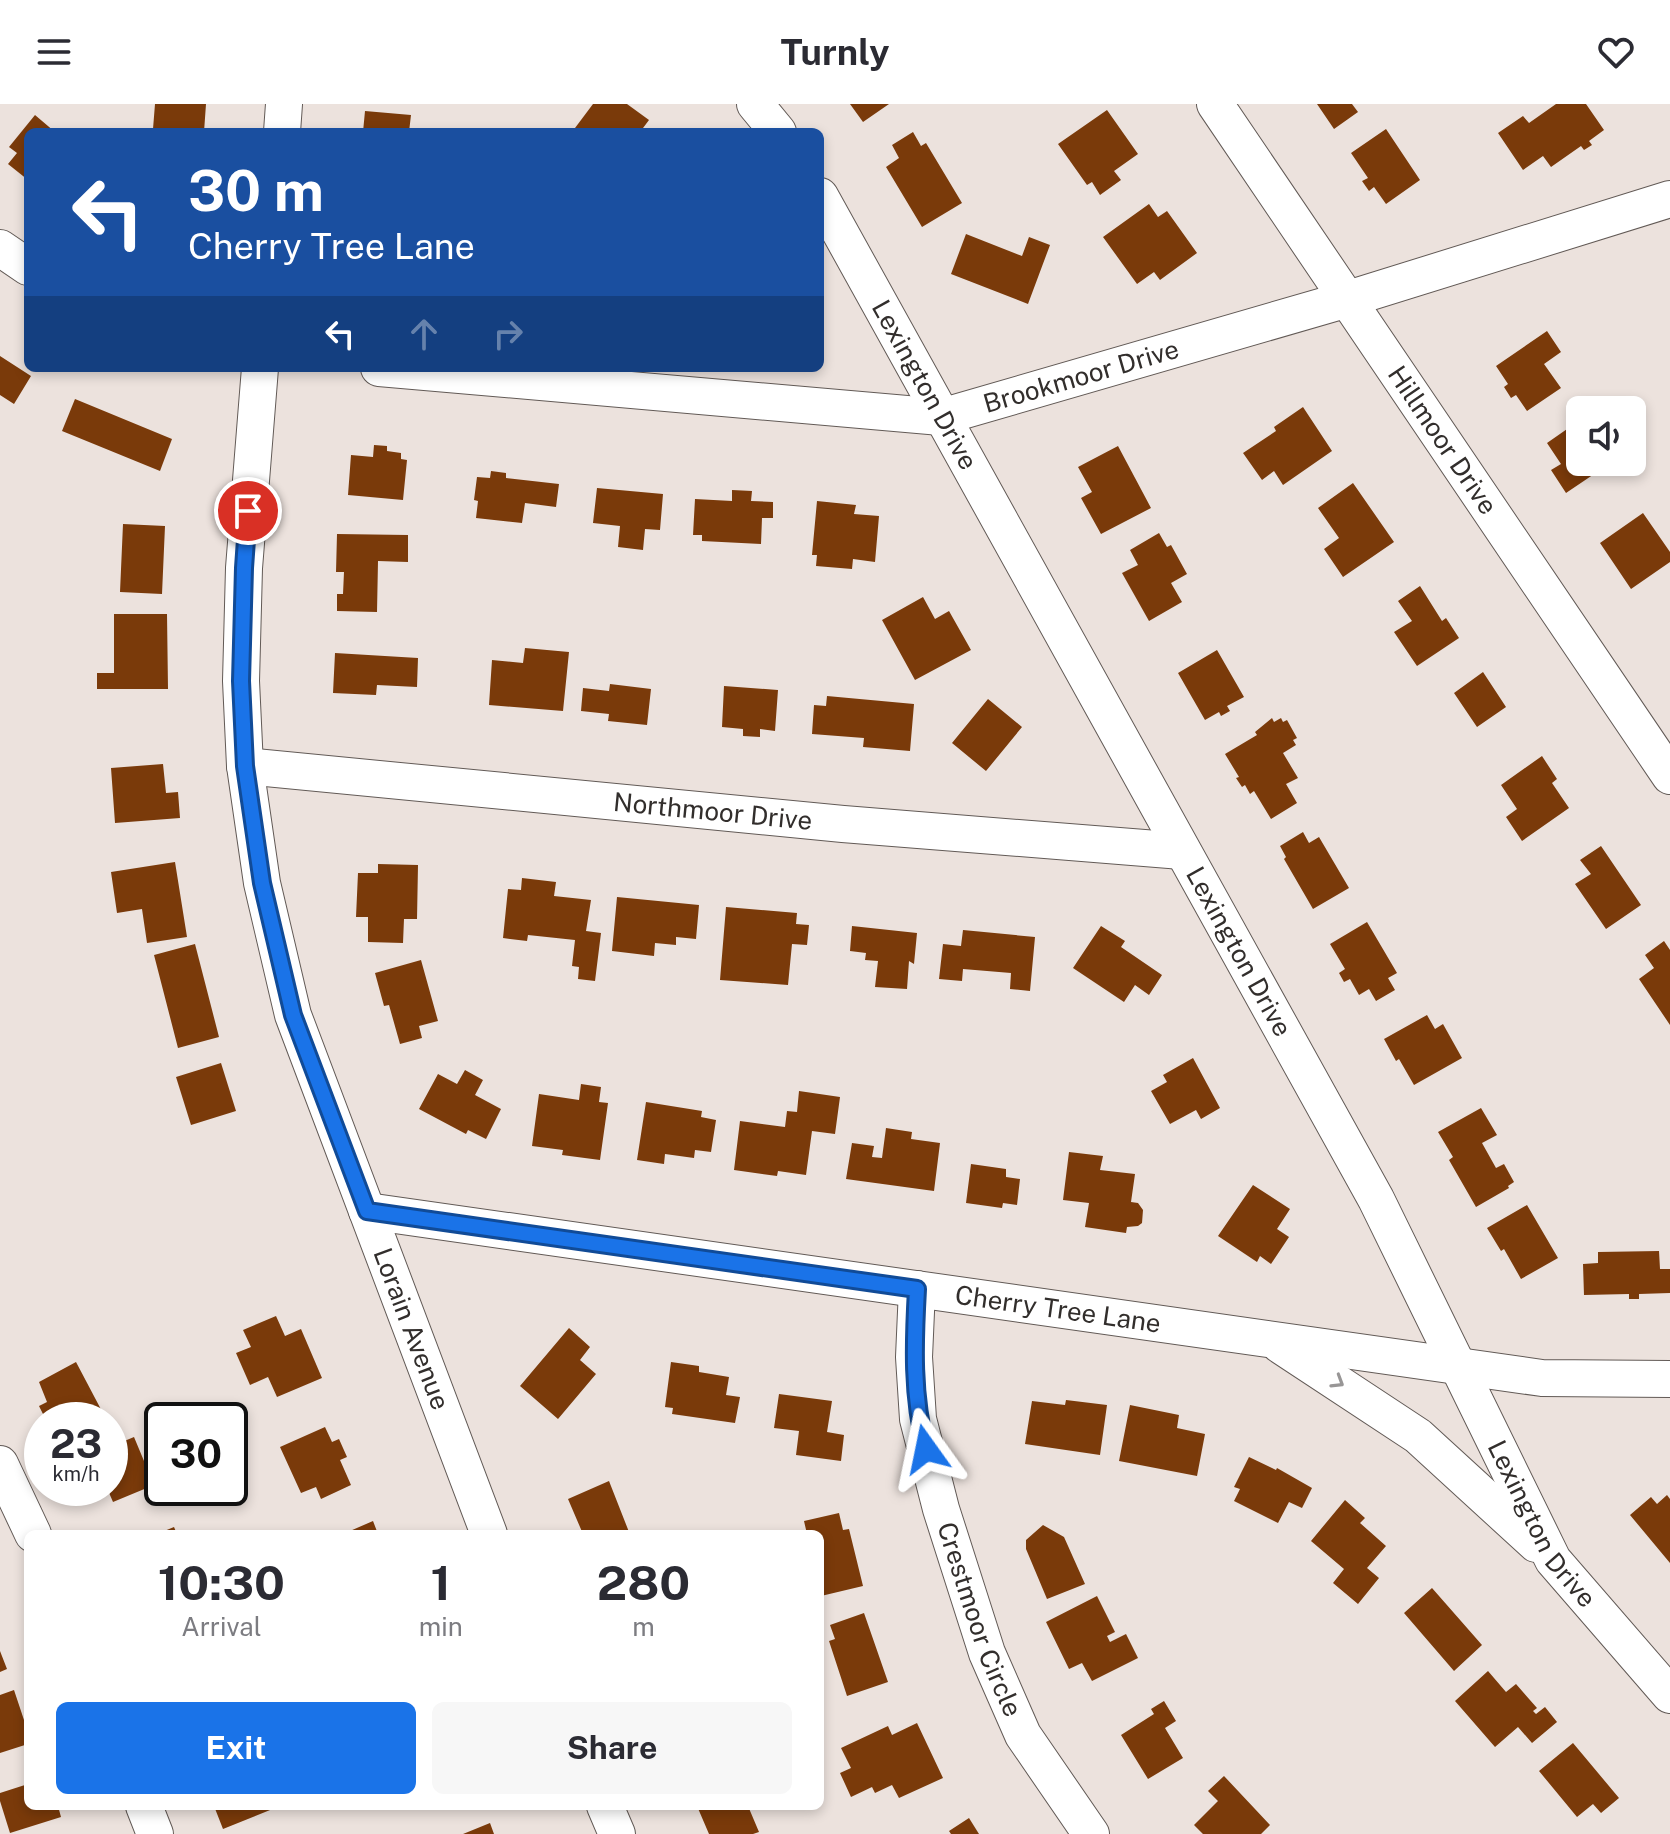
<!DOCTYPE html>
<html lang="en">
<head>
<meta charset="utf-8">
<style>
  :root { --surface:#fff; --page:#f7f7f7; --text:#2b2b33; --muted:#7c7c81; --accent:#1a73e8 }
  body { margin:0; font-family:"Public Sans",sans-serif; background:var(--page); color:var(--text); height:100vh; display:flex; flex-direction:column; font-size:30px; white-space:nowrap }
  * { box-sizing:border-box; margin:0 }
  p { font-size:26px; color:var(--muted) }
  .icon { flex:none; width:44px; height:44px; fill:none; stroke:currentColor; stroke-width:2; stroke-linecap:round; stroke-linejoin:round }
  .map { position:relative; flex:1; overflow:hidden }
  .sheet { position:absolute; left:24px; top:1426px; width:800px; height:280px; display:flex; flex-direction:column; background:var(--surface); border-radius:12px; box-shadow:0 4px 12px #0003 }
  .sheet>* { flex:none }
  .top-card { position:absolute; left:24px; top:24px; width:800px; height:244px; border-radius:12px; box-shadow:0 4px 12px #0003; background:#1a4fa0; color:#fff; overflow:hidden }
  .controls { position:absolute; left:1566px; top:292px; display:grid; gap:16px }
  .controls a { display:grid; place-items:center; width:80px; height:80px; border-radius:12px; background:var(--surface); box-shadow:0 4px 12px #0003; font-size:40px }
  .speed { position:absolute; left:24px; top:1298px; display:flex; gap:16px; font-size:40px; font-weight:700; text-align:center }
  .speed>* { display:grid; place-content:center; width:104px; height:104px; border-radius:50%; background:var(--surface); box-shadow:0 4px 12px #0003; line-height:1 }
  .speed small { font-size:20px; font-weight:400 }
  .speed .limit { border:4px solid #111; border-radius:12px; background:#fff; color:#111 }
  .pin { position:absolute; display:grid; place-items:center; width:68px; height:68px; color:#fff; margin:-34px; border:4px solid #fff; border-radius:50%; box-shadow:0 2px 8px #0007 }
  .me { position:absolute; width:88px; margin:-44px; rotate:348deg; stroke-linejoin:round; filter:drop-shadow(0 0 6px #0008) }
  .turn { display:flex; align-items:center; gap:28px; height:168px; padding:0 32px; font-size:36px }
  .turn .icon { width:104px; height:104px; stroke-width:2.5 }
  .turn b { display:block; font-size:56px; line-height:68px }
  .lanes { display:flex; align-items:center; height:76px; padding:0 32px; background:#0003; justify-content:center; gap:40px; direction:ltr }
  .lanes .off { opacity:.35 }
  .eta { display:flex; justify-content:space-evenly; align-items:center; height:136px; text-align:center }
  .eta b { font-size:48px; font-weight:700; line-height:56px }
  .button { display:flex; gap:16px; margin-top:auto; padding:16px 32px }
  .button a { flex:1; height:92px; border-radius:12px; background:var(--accent); color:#fff; font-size:32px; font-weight:700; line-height:92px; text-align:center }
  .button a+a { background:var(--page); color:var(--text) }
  header { display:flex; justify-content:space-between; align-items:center; height:104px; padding:0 32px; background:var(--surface); font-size:36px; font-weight:700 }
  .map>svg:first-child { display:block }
  .building { fill:#7a3a0a }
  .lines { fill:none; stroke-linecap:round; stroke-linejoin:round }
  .minor-casing { stroke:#625a56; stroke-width:38 }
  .minor { stroke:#fff; stroke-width:36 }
  .oneway { stroke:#989696 }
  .route-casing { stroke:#114b97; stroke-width:20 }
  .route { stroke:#1a73e8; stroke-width:14 }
  .labels { text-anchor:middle; stroke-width:8; stroke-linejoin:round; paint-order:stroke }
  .street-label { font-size:26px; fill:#322e2c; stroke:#f9f0ea }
</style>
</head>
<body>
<header><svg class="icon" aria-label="menu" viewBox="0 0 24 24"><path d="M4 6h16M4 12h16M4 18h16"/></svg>Turnly<svg class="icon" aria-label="heart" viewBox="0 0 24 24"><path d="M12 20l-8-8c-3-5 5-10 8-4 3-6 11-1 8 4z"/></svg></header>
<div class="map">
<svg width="1670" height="1730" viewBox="0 0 1670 1730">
  <rect width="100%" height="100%" fill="#ece2dd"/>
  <path class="building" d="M155,0h51l-2,28 -51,-3z
    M593,0h34l22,16 -9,12h-68z
    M850,0h39l-26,18z
    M1317,0h35l6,8 -24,17z
    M1556,0h30l18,26 -15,11 3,4 -8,5 -3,-4 -30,21 -8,-11 -20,14 -25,-37 25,-17 6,7z
    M1107,6l31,44 -24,17 7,9 -21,15 -8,-13 -5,3 -29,-41z
    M365,7l46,4 -2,17h-46z
    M35,11l20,17h-27v48l-20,-16 9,-11 -8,-6z
    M1386,25l34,51 -34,24 -12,-17 -5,4 -7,-10 6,-3 -17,-25z
    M913,28l8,14 5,-3 36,60 -40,24 -36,-60 13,-9 -7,-13z
    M1149,100l9,13 9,-6 30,42 -37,27 -6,-8 -17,12 -34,-47z
    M966,130l56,22 7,-19 21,8 -22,59 -77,-30z
    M1547,227l14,21 -17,12 17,24 -34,23 -11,-16 -5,3 -7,-11 4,-3 -12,-18z
    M0,252l31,20 -17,28 -14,-9z
    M75,295l97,40 -12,32 -98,-40z
    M1303,303l29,44 -49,34 -9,-14 -12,9 -19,-27 33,-22 -2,-4z
    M1580,316v42l29,2 -43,29 -15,-23 10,-6 -14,-21z
    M374,341l13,1v5l14,2v6l6,1 -4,40 -55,-5 3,-40 22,2z
    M1118,342l33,62 -50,26 -20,-36 11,-6 -14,-25z
    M491,367l15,2v5l53,6 -3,23 -31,-4 -3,20 -46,-5 2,-17 -4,-1 3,-23 13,1z
    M1353,379l41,59 -51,35 -19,-28 15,-11 -21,-30z
    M597,384l66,6 -3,36 -15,-1 -2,21 -25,-3 2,-21 -27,-3z
    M732,386l20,1 -1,10 22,1v16h-11l-1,26 -59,-3v-6h-9l2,-36 37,2z
    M817,397l39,4 -2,9 25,2 -4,46 -22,-3 -1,10 -36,-3 1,-11h-5z
    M1643,409l27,39v10l-39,27 -31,-46z
    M123,420l42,2 -3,68 -42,-2z
    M1159,429l8,14 4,-2 16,29 -16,9 11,19 -33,19 -27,-48 16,-8 -8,-15z
    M337,430l71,1v27l-30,-1 -1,51 -40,-1v-17h6l1,-22h-8z
    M1420,482l22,35 4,-3 13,20 -42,28 -23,-34 18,-11 -14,-20z
    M923,493l12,22 14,-8 22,39 -56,30 -33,-60z
    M114,510h53l1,75h-71v-16h17z
    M525,544l44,4 -6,59 -74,-6 3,-45 31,3z
    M1217,546l27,47 -17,9 3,5 -9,5 -2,-4 -14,8 -27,-47z
    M335,549l83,5 -1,29 -40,-2 -1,10 -43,-2z
    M1483,568l23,35 -29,20 -23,-34z
    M610,580l41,5 -4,36 -39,-4 1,-7 -28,-3 2,-23 26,3z
    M724,582l54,4 -3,41 -15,-2v8l-17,-1v-7l-21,-2z
    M827,592l87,8 -4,47 -47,-4 1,-9 -52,-4 2,-29 12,1z
    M988,595l34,28 -36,44 -34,-28z
    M1272,614l2,4 7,-4 2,4 4,-2 10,18 -4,2 3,5 -13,8 15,25 -12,6 11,19 -26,16 -17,-28 -4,3 -5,-9 -3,2 -6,-9 3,-1 -14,-23 32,-19 -2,-3z
    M1542,652l15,23 -5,4 17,25 -47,33 -16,-24 11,-8 -16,-24z
    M163,660l3,29 12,-1 2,26 -65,5 -4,-55z
    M1303,728l6,11 10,-6 30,51 -36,21 -29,-50 2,-2 -6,-11z
    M1601,742l40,59 -35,24 -31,-45 16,-10 -11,-14z
    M175,758l12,75 -40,6 -5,-34 -25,4 -6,-41z
    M378,760l40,1 -1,54h-13l-1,24 -35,-1v-25h-12l2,-44h20z
    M522,774l34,4 -2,14 37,4 -5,31 15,2 -6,48 -17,-2 1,-12 -7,-1 3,-26 -47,-5 -1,6 -24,-3 5,-49 13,1z
    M617,793l82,8 -3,34 -20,-2v8l-21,-2 -1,13 -42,-5z
    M726,803l71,6 -1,11 13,1 -2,20 -15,-1 -4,41 -68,-5z
    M1367,818l30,51 -9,5 7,12 -19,11 -7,-12 -10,6 -9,-16 -6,3 -5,-9 6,-4 -15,-25z
    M852,822l65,7 -3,31 -5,-3 -2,28 -32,-2 3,-26 -13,-1 1,-7 -16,-2z
    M1101,822l24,15 -4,6 41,28 -13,20 -14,-10 -11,17 -51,-34z
    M963,826l72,7 -5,54 -20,-2 1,-16 -48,-4 -1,12 -23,-2 4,-35 18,2z
    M1664,837l6,9v75l-31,-46 15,-11 -9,-13z
    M195,840l24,93 -41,11 -24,-93z
    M421,856l17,61 -19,5 3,12 -22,6 -11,-39 -5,1 -9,-33z
    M1427,911l8,14 8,-5 19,34 -48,27 -15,-26 -3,2 -12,-22z
    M1193,954l27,50 -19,11 -5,-9 -26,14 -19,-33 16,-9 -4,-7z
    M221,959l15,48 -45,14 -15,-48z
    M465,966l18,10 -8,15 26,14 -15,30 -18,-9 -2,4 -47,-25 19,-35 19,10z
    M581,980l20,3 -2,15 9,1 -8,57 -38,-5 1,-5 -31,-4 7,-52 40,6z
    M799,987l41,6 -5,37 -23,-3 -6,44 -28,-4 -1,5 -43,-6 6,-49 45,6 2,-16 10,1z
    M646,998l56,9 -1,6 15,3 -5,32 -16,-2 -1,8 -29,-4 -1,10 -27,-4z
    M1481,1004l16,27 -15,8 14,25 8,-4 10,18 -6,4 1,2 -33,19 -27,-47 4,-3 -15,-25z
    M886,1024l26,4 -1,7 29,4 -6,48 -88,-12 6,-36 22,3 -2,11 10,1z
    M1069,1048l34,4 -3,14 35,4 -4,28 7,1 5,7 -1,13 -4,3 -11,1 -1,6 -41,-6 4,-24 -26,-3z
    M971,1060l35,5v8l14,2 -3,26 -14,-2 -1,5 -36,-5z
    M1253,1081l37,24 -13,20 12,8 -18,27 -11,-8 -3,6 -39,-26z
    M1527,1101l31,53 -37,21 -17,-30 -3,2 -14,-23z
    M1659,1147l1,18h10v24l-31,1v5h-10v-5l-45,1 -1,-31 15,-1v-11z
    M276,1212l9,20 16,-7 21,49 -45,19 -9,-20 -18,8 -14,-32 15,-6 -8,-17z
    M569,1224l21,19 -10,13 16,14 -38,45 -38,-33z
    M76,1258l29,55 -5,3h-39l-3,-5 -12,5 -7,-14 8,-4 -8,-20z
    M671,1258l28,4v6l30,5 -3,18 14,2 -5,26 -63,-9 1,-6 -8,-1z
    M779,1290l53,7 -5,31 17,3 -3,26 -45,-6 3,-24 -25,-3z
    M1066,1296l41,5 -7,50 -75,-11 7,-43 33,4z
    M1130,1301l49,10 -2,13 28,6 -8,42 -78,-15z
    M325,1323l7,15 7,-3 8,18 -7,3 11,25 -30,14 -5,-12 -15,6 -21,-46z
    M134,1333l20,48 -41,17 -6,-14h3v-41z
    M1249,1353l27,13 1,-2 35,20 -10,20 -13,-6 -11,21 -44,-22 6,-12 -6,-2z
    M609,1377l20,51 -5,2h-41l-15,-35z
    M1667,1391l3,4v64l-40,-48 21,-18 6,7z
    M1345,1396l20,18 -5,5 26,23 -19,22 12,10 -21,26 -25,-21 11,-14 -33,-28z
    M839,1409l4,17 6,-1 14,57 -42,10 -1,-62h-13l-3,-13z
    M373,1417l5,13h-35z
    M1043,1421l21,12 21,47 -38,15 -21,-50v-9z
    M174,1423l3,7h-20z
    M1432,1484l50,57 -28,26 -50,-58z
    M1097,1492l18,36 -8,4 3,6 16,-8 12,24 -46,23 -10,-18 -13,6 -23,-47z
    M864,1509l24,69 -41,14 -18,-55 6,-2 -5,-14z
    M0,1547l7,18 -7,3z
    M1488,1567l18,21 10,-8 21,24 -4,3 3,3 9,-7 12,15 -25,21 -14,-16 -23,20 -40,-46z
    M14,1586l14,42v12l-28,9v-58z
    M1164,1597l12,20 -11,7 18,30 -35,21 -27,-44 33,-21 -3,-5z
    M917,1619l26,55 -44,20 -7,-13 -17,8 -3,-6 -21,10 -11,-24 11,-5 -10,-20 47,-22 4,9z
    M1573,1639l46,55 -18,15 -8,-9 -16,13 -38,-46z
    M1224,1672l46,49 -9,9h-58l-9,-9 24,-24 -10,-10z
    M28,1680v22h30l3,11 -51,16 -10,-32v-8z
    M214,1702h66l-57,23z
    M697,1702h51l11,26 -6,2h-44z
    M969,1714l10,16h-28l-2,-3z
    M490,1719l4,11h-31z"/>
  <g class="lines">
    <defs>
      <g id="minor">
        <path d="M755,0l23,28"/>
        <path id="s1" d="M1215,0l455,672"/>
        <path d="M282,28l2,-28"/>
        <path id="s2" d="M820,92l556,1003 177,361 117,135"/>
        <path d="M0,144l28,19"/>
        <path id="s3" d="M260,264l-16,200 -3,113 4,85 17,117 31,132 196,519"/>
        <path id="s4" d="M379,264l562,49 407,-118 322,-100"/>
        <path id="s5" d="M245,662l598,58 339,27"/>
        <path id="s6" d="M367,1107l1175,167 128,1"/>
        <path id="s7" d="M917,1185l-3,68 4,62 23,90 46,144 36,82 68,99"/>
        <path d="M1280,1241l138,91 118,108"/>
        <path d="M0,1360l33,70"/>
        <path d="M144,1702l11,28"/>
        <path d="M605,1702l12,28"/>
      </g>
    </defs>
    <use href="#minor" class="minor-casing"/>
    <use href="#minor" class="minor"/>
  </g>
  <defs><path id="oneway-chevron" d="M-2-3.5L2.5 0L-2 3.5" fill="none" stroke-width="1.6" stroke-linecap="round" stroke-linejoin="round" transform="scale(2)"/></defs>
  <use class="oneway" href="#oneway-chevron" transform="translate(1338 1278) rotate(32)"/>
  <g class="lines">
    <defs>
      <path id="route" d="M248,407l-4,57 -3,113 4,85 17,117 31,132 74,196 550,78c-3,54 -5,107 9,160"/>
    </defs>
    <use href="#route" class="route-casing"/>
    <use href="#route" class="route"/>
  </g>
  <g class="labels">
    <g class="street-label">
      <text dy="9" stroke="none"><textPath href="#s4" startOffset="710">Brookmoor Drive</textPath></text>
      <text dy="9" stroke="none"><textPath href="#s2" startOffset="216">Lexington Drive</textPath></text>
      <text dy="9" stroke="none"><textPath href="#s1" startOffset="406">Hillmoor Drive</textPath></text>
      <text dy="9" stroke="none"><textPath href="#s5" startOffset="470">Northmoor Drive</textPath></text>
      <text dy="9" stroke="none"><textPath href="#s2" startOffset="864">Lexington Drive</textPath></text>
      <text dy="9" stroke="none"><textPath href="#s6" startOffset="698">Cherry Tree Lane</textPath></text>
      <text dy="9" stroke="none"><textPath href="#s3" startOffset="988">Lorain Avenue</textPath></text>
      <text dy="9" stroke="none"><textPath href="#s2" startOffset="1512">Lexington Drive</textPath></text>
      <text dy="9" stroke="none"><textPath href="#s7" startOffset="340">Crestmoor Circle</textPath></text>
    </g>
  </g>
</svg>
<div class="controls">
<a><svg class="icon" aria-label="sound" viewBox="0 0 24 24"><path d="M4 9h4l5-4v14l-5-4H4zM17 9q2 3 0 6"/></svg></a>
</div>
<div class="speed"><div>23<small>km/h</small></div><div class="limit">30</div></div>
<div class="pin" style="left:248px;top:407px;background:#d93025"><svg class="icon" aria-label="arrive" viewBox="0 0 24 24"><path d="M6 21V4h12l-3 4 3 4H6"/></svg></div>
<svg class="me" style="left:926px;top:1345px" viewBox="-20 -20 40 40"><path d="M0-17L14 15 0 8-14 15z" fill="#1a73e8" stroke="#fff" stroke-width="4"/></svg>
<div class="top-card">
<div class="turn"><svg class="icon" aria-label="left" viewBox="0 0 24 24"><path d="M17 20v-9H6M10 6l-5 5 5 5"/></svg><div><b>30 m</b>Cherry Tree Lane</div></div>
<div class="lanes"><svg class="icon" aria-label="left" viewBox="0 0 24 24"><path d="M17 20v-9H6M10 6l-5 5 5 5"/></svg><svg class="icon off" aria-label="ahead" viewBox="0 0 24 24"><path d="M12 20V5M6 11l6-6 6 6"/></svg><svg class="icon off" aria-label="right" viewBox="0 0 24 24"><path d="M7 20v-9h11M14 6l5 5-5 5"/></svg></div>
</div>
<section class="sheet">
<div class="eta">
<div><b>10:30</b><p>Arrival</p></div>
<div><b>1</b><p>min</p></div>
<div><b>280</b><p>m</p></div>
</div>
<div class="button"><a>Exit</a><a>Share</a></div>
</section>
</div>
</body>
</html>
